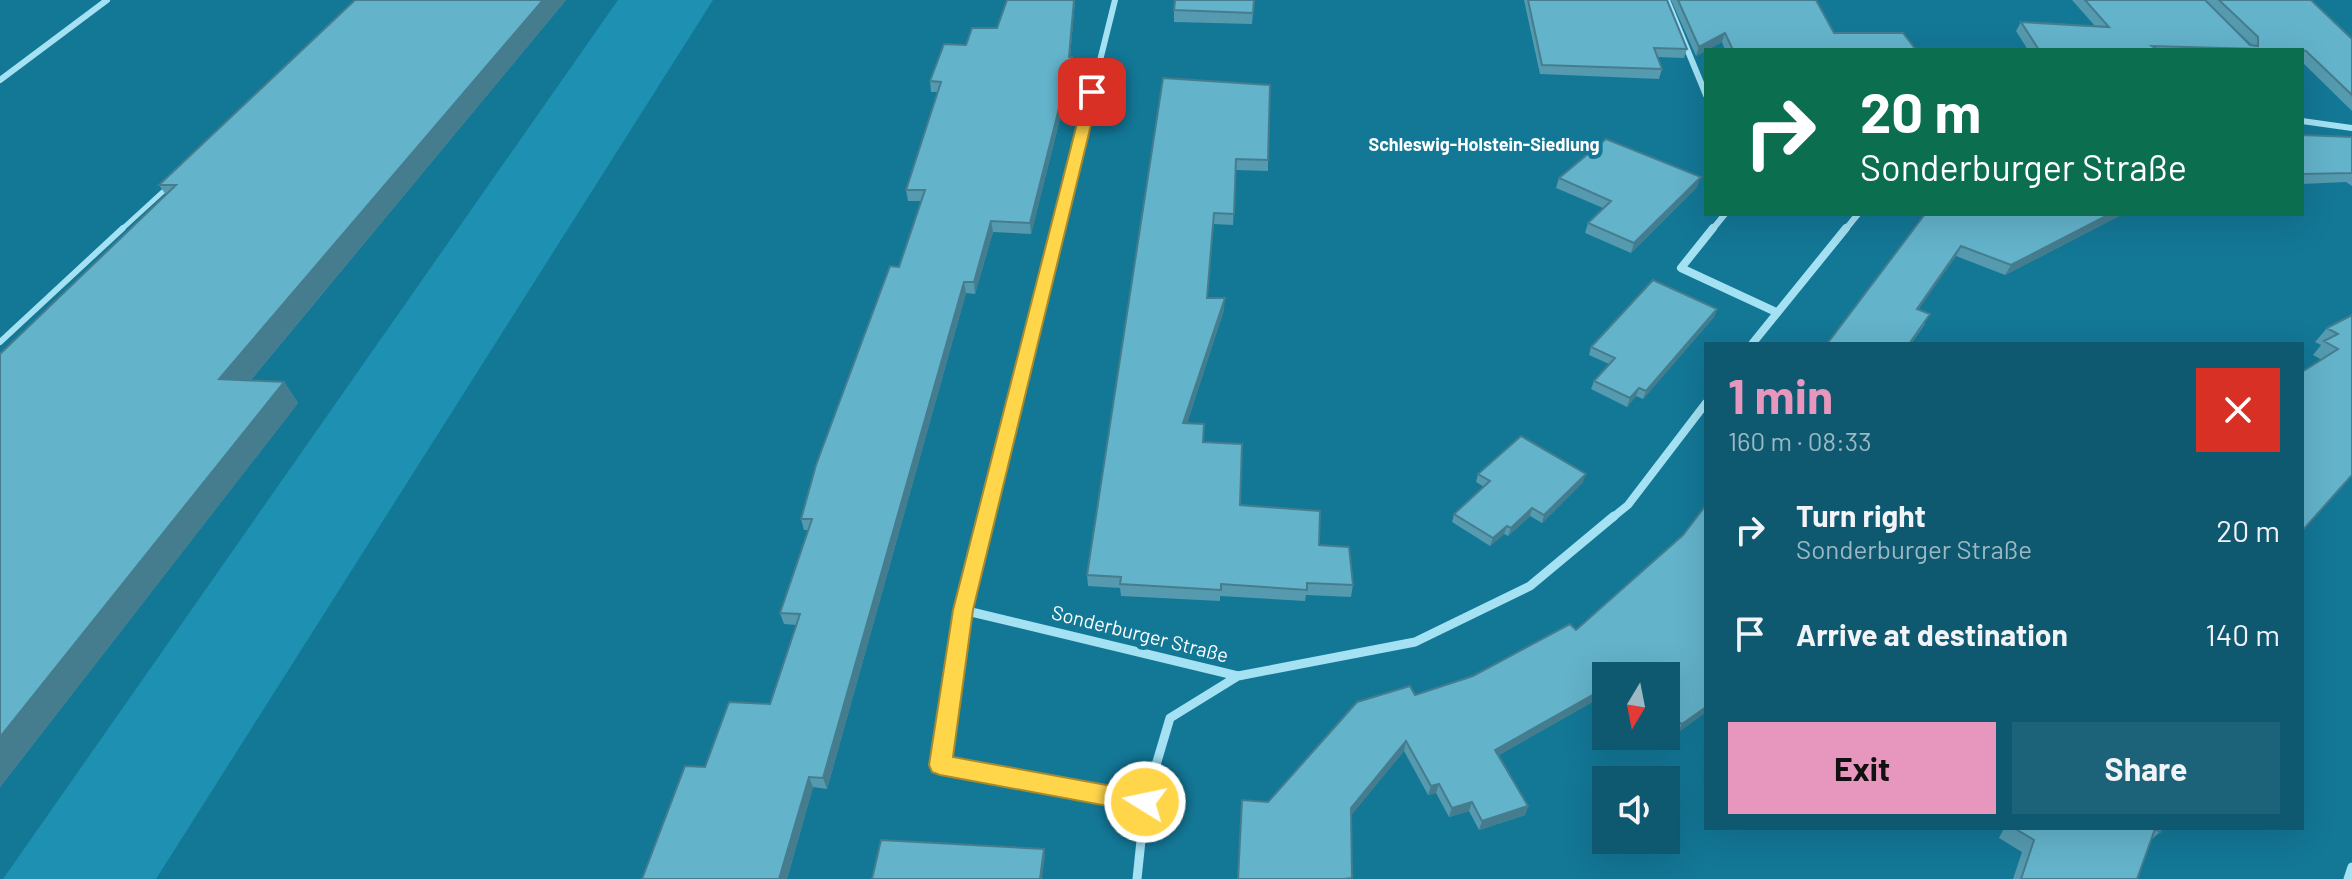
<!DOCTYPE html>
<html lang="en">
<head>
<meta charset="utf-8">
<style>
  :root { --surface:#0e5970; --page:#1c6278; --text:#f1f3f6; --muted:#9bb8c3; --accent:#e797bd }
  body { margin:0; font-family:Barlow,sans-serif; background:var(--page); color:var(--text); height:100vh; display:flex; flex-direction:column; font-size:30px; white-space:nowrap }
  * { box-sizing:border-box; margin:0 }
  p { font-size:26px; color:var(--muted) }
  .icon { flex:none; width:44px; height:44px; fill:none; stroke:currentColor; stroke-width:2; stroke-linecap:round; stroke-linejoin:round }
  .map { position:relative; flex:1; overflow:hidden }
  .drawer { position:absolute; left:1704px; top:342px; width:600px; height:488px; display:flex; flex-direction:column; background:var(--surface); border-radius:0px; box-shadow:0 8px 32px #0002 }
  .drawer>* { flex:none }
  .banner { position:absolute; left:1704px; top:48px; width:600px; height:168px; border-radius:0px; box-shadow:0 8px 32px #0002; background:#0b6e4f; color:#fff; overflow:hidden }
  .needle { width:52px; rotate:190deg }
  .controls { position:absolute; left:1592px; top:662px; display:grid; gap:16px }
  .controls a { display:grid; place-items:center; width:88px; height:88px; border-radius:0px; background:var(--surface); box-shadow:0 8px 32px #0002; font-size:40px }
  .pin { position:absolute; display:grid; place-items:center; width:68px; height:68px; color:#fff; margin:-34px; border-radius:16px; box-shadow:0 4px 12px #0006 }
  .me { position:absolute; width:88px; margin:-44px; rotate:280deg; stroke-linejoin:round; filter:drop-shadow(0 0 6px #0008) }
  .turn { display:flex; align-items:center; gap:28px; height:168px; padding:0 24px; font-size:36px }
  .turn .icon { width:104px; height:104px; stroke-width:2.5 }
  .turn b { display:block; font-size:56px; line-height:68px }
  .round { display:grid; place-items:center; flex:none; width:84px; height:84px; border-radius:0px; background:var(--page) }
  .head { display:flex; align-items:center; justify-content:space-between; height:136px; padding:0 24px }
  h1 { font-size:48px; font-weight:700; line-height:60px; color:var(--accent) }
  .button { display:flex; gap:16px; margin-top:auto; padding:16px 24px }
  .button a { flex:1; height:92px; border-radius:0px; background:var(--accent); color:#111; font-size:32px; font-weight:700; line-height:92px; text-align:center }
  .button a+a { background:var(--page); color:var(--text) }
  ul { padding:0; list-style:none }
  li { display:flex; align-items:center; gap:24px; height:104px; padding:0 24px }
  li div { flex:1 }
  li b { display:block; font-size:30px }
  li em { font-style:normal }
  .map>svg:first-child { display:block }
  .green { fill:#1e91b2 }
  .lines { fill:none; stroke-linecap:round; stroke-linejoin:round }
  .lane-far1 { stroke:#a3e1f3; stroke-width:5 }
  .lane { stroke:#a3e1f3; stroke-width:6 }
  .street-far2 { stroke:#a3e1f3; stroke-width:6 }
  .street-far1 { stroke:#a3e1f3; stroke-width:8 }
  .street { stroke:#a3e1f3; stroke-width:9 }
  .wall { fill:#559aaf; fill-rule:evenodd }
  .shaded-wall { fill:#457d8e }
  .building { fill:#63b3cb; stroke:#457d8e; stroke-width:2 }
  .route { fill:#ffd54a; stroke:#a68a30; stroke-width:2 }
  .labels { text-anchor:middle; stroke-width:8; stroke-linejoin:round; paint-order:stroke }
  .far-neighbourhood-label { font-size:18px; font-weight:bold; fill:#fff; stroke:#137796 }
  .street-label { font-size:20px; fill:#fff; stroke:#137796 }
</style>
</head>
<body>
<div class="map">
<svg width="2352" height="879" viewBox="0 0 2352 879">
  <rect width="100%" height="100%" fill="#137796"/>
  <path class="green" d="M618,0h95l-557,879h-153z"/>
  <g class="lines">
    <path class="lane-far1" d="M121,230l47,-43"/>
    <path class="lane" d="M0,342l123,-114"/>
    <path class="street-far2" d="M1667,0l39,95
      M0,80l107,-80
      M2302,121l50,7
      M1058,230l57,-230
      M1712,230l13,-16
      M1845,230l13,-16"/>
    <path class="street-far1" d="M1713,228l-32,40 95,44
      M1752,344l94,-116
      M986,518l72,-290
      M1612,518l16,-13 78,-102"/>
    <path class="street" d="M986,516l-23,94 -23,155 205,37
      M963,610l275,66 -68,42 -25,84 -8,77
      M1238,676l177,-34 115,-56 84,-70
      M2348,879l4,-12"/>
  </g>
  <path class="wall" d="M355,0h211l-316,381 34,1 14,21 -298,384v-433l166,-159 -7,-10z
    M1007,0h68l-5,57 3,10 -42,167 -38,-2 -18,62 -9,-1 -139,496 -14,-2 -26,92h-145l63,-112 65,-63 27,-79 -13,-1 -4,-11 29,-83h-5l-3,-11 98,-252 22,-66h-13l-2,-11 32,-98h-7l-1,-11 36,-36 31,-17z
    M1254,0l-2,24 -78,-2v-12z
    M1524,0h143l20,49 -3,9 -27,-1 5,12 -3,10 -119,-5z
    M1671,0h145l18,33 82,17h-191l-3,-8 -26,14z
    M2072,0h239l41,39v72l-50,-49v-12h-274l-12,-19 5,-9 74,4zM2216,11l36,34h-2z
    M1163,78l105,82v11l-32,-1 -3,55 -20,-1 -6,74 17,12 -37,113 17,19 36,63 79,40 34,40 -2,12 -45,-2 -1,6 -85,-5v5l-99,-5 -1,-8 -32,-2 -1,-11z
    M2302,135l50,2v49l-6,-4 -44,2z
    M1559,178l138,9 -66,66 -46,-20 3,-10 15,-15 -47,-20z
    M1925,214h198l-118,61 -49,-19 -38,53 7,15 -14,20z
    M1717,309l-3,8 -71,82 -7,-3 -9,11 -36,-18 3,-8 15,-17 -20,-9 2,-8z
    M2352,315l-50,216 20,-171 -9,-5 8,-10 -6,-3 12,-14z
    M1478,474l105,8 -41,41 -12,-7 -22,20 -4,-2 -14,12 -38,-24 2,-8 30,-27 -8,-5z
    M1706,505v207l-29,21 -11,-8v-49h-60v36l-12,-11 -95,54 29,51 -3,9 -46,15 -10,-19 -20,6 -13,-24 -8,2 -24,-44 -53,64 1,64h-114l4,-79 26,2 89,-100 53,-16 5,9 58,-19 97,-52 6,6 107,-95z
    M1631,736h15l-8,7z
    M2004,828h158l-2,4 -9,8 -14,39h-124l9,-27 -23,-14z"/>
  <path class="shaded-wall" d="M543,0h23l-332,400 -15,-21z
    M1074,0h1l-6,67v-10z
    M1725,33l-3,9 -26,14 3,-9z
    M1072,57l1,10 -42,167 -1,-11z
    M1701,177l-4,10 -66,66 3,-10z
    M2110,214h13l-118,61 6,-10z
    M991,221l2,11 -18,62 -1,-12z
    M1961,246l-5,10 -44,63 5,-10z
    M964,282l2,11 -139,496 -4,-11z
    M1225,298l-1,12 -41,125v-12z
    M1717,309l-3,8 -71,82 3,-8z
    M1930,314l-19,30h-2z
    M284,382l14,21 -298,384v-50z
    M1639,388l-3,8 -9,11 3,-9z
    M1586,474l-3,8 -41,41 2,-8z
    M1532,508l-2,8 -22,20 3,-8z
    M1507,526l-3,8 -14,12 3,-8z
    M1598,692l-4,9 -102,58 3,-9z
    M1706,707v5l-29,21 5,-9z
    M1406,741l-2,10 -54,66 1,-9z
    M809,777l4,10 -26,92h-8z
    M1439,784l-3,9 -8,2 3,-9z
    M1472,802l-3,9 -20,6 3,-9z
    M1528,806l-3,9 -46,15 3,-9z
    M1044,849l1,7 -3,23h-2z"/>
  <path class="building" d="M355,0h188l-324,379 65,3 -284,355v-383l176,-169h-17z
    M1007,0h67l-5,57h3l-42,166 -39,-2 -17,61h-10l-141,496 -14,-1 -30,102h-137l43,-113 20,1 24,-65 41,2 30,-90 -20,-1 32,-94h-11l15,-54 74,-199 9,1 26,-77h-19l35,-108 -11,-1 14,-37 22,1 6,-17h25z
    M1175,0h79l-1,13 -79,-3z
    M1528,0h139l20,49 -33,-1 8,21 -120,-4z
    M1678,0h138l18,33h69l13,17h-183l-8,-17 -26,14z
    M2085,0h120l45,45 8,1v-9l-39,-37h92l41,39v56l-46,-44 -4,-1 -150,-4 6,4h-119l-18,-28 88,5z
    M1163,78l107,7 -2,75 -32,-1 -2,55 -20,-1 -7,85h18l-42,125 21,1 -1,18 39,2 -2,61 80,6 -1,34 30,2 4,38 -46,-2v7l-86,-6v6l-101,-6 1,-7 -34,-2z
    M2302,135l50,2v36l-50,1z
    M1606,139l95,38 -67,66 -46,-20 23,-22 -52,-23z
    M1925,214h185l-99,51 -50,-19 -44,63 13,5 -21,30h-82z
    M1653,280l64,29 -71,82 -7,-3 -9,10 -36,-17 21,-23 -24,-11z
    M2352,315v160l-50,56v-159l36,-23 -14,-8 14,-7 -11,-6z
    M1521,436l65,38 -42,41 -12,-7 -21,20 -4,-2 -14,12 -39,-24 36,-33 -12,-7z
    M1706,505v202l-24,17 -15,-10 -1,1v-39h-60v23l-8,-7 -103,58 33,56 -46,15 -10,-19 -20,6 -13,-24 -8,2 -25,-45 -55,67 1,70 -8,1h-106l4,-79 26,2 89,-100 53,-16 5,9 58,-19 97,-52 6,6 107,-95z
    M2014,828h148l-2,4 -5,-3 -18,50h-116l13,-39z
    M881,840l163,9 -4,30h-168z"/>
  <path class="route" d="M1092,88l7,4 -126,518 -20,147 192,35 9,3 3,7 -3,8 -9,3 -205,-38 -8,-3 -3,-7 24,-155 132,-518z"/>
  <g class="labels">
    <g class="far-neighbourhood-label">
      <text x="1484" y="151">Schleswig-Holstein-Siedlung</text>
    </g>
    <g class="street-label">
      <text transform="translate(1140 634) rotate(14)" y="7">Sonderburger Straße</text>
    </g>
  </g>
</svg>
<div class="controls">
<a><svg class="needle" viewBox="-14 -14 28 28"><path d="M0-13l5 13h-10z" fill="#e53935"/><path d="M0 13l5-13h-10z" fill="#9bb8c3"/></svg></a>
<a><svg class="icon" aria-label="sound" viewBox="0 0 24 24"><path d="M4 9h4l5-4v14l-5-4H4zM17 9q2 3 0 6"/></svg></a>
</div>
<div class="pin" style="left:1092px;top:92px;background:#d93025"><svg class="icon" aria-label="arrive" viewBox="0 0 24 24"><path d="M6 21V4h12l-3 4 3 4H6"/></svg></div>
<svg class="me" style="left:1145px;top:802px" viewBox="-20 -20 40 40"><circle r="17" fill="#ffd54a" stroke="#fff" stroke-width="3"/><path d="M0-11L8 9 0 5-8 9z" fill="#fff"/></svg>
<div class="banner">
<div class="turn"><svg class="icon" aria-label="right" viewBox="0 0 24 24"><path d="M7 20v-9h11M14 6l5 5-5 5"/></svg><div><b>20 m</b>Sonderburger Straße</div></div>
</div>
<section class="drawer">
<div class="head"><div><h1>1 min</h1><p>160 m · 08:33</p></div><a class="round" style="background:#d93025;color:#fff"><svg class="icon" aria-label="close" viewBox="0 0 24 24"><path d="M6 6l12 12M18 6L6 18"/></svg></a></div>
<ul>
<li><svg class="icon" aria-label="right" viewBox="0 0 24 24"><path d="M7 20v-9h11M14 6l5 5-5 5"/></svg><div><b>Turn right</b><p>Sonderburger Straße</p></div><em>20 m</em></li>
<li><svg class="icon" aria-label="arrive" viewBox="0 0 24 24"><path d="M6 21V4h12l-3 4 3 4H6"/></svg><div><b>Arrive at destination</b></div><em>140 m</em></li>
</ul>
<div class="button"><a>Exit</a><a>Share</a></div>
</section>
</div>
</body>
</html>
